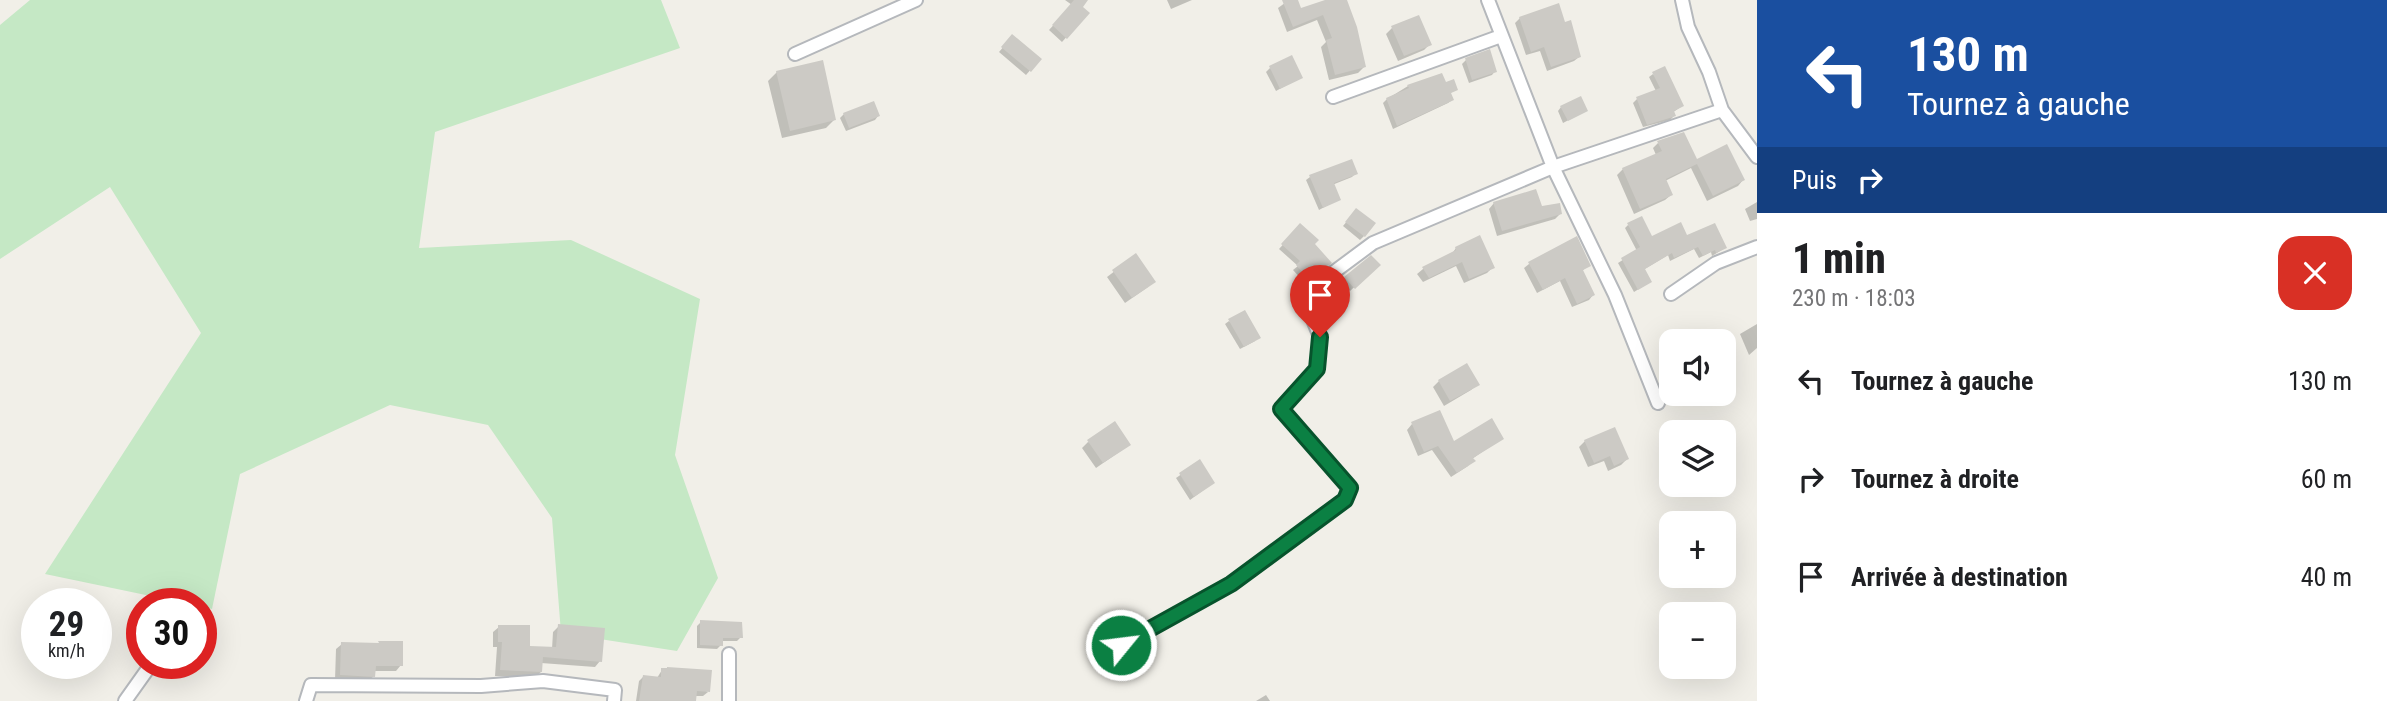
<!DOCTYPE html>
<html lang="fr">
<head>
<meta charset="utf-8">
<style>
  :root { --surface:#fff; --page:#f2f2f2; --text:#202124; --muted:#757577 }
  body { margin:0; font-family:"Roboto Condensed",sans-serif; background:var(--page); color:var(--text); height:100vh; display:flex; flex-direction:column; font-size:26px; white-space:nowrap }
  * { box-sizing:border-box; margin:0 }
  p { font-size:23px; color:var(--muted) }
  .icon { flex:none; width:38px; height:38px; fill:none; stroke:currentColor; stroke-width:2; stroke-linecap:round; stroke-linejoin:round }
  .map { position:relative; flex:1; overflow:hidden }
  .sheet { display:flex; flex-direction:column; background:var(--surface); width:630px }
  .sheet>* { flex:none }
  .hud { background:#1a4fa0; color:#fff; overflow:hidden }
  .buttons { position:absolute; left:1659px; top:329px; display:grid; gap:14px }
  .buttons a { display:grid; place-items:center; width:77px; height:77px; border-radius:14px; background:var(--surface); box-shadow:0 7px 28px #0002; font-size:35px }
  .speed { position:absolute; left:21px; top:588px; display:flex; gap:14px; font-size:35px; font-weight:700; text-align:center }
  .speed>* { display:grid; place-content:center; width:91px; height:91px; border-radius:50%; background:var(--surface); box-shadow:0 7px 28px #0002; line-height:1 }
  .speed small { font-size:18px; font-weight:400 }
  .speed .limit { border:10px solid #d22; background:#fff; color:#111 }
  .pin { position:absolute; display:grid; place-items:center; width:60px; height:60px; color:#fff; margin:-72px -30px; border-radius:50% 50% 50% 0; rotate:-45deg; box-shadow:0 0 7px #0007 }
  .pin .icon { rotate:45deg }
  .me { position:absolute; width:77px; margin:-38px; rotate:61deg; stroke-linejoin:round; filter:drop-shadow(0 0 5px #0008) }
  .turn { display:flex; align-items:center; gap:24px; height:147px; padding:0 35px; font-size:32px }
  .turn .icon { width:91px; height:91px; stroke-width:2.5 }
  .turn b { display:block; font-size:49px; line-height:60px }
  .then { display:flex; align-items:center; height:66px; padding:0 35px; background:#0003; gap:14px; font-size:26px }
  .round { display:grid; place-items:center; flex:none; width:74px; height:74px; border-radius:21px; background:var(--page) }
  .summary { display:flex; align-items:center; justify-content:space-between; height:119px; padding:0 35px }
  h1 { font-size:42px; font-weight:800; line-height:52px }
  ul { padding:0; list-style:none }
  li { display:flex; align-items:center; gap:21px; height:98px; padding:0 35px }
  li div { flex:1 }
  li b { display:block; font-size:26px }
  li em { font-style:normal }
  main { display:flex; flex:1; min-height:0 }
  .map>svg:first-child { display:block }
  .green { fill:#c5e8c5 }
  .shadow { fill:#0003 }
  .building { fill:#cccac5 }
  .lines { fill:none; stroke-linecap:round; stroke-linejoin:round }
  .minor-casing { stroke:#b5b8bc; stroke-width:16 }
  .minor { stroke:#fff; stroke-width:12 }
  .route-casing { stroke:#07532c; stroke-width:18 }
  .route { stroke:#0b8043; stroke-width:12 }
</style>
</head>
<body>
<main>
<div class="map">
<svg width="1757" height="701" viewBox="0 0 1757 701">
  <rect width="100%" height="100%" fill="#f1efe8"/>
  <path class="green" d="M30,0h631l19,48 -245,84 -16,116 152,-8 129,59 -25,156 43,123 -41,73 -116,-18 -9,-115 -64,-93 -98,-20 -150,69 -28,135 -11,-3v-2h-12l-144,-30 156,-241 -91,-146 -110,72v-234z"/>
  <path class="shadow" d="M1065,0h21l-5,7 7,6 -26,29 -13,-12 23,-25z
    M1167,0h25l-21,9z
    M1289,0h7l4,11 30,-11h15l19,67 -6,6 -29,7 -8,-33 5,-5 -9,-22 -30,12 -9,-24z
    M1520,18l44,7 15,32 -5,4 -27,10 -7,-20 -14,4 -11,-32z
    M1392,28l38,16 -6,6 -26,11 -12,-27z
    M1012,37l27,23 -13,15 -27,-23z
    M1466,60l29,11 -3,4 -23,8 -7,-19z
    M1270,68l31,9 -25,14 -10,-19z
    M777,72l57,48 -8,8 -44,10 -14,-57z
    M1653,74l29,32 -10,7 2,3 -4,4 -27,7 -10,-24 4,-4 19,-8 -7,-14z
    M1445,84l11,5 -7,5 3,6 -4,3 -55,26 -10,-26 4,-4 21,-13z
    M1561,107l25,4 -23,12 -5,-12z
    M844,114l34,2 -3,4 -29,11 -6,-13z
    M1658,143l38,18 47,19 -5,6 -31,15 -16,-33 -26,13 6,14 -6,5 -31,14 -17,-39 6,-6 33,-14 -3,-7z
    M1351,161l5,12 -4,4 -20,8 7,14 -20,11 -13,-30 4,-3z
    M1757,202v17l-7,2 -5,-12z
    M1494,203l46,6 20,5 -5,5 -58,17 -8,-27z
    M1353,214l11,22 -4,4 -17,-14z
    M1301,225l25,41 -22,16 -11,-12 5,-4 -19,-17z
    M1628,225l23,13 35,-1 39,11 -13,8 -1,-4 -12,6 -5,-9 -24,12 -2,-6 -25,15 7,12 -16,10 -16,-29 19,-12 -12,-23z
    M1576,239l13,26 -7,6 11,24 -4,5 -17,7 -12,-26 -23,12 -13,-25 5,-4z
    M1456,248l37,19 -6,6 -23,10 -8,-17 -33,16 -6,-8 6,-5 28,-14z
    M1136,255l12,32 -23,16 -18,-26z
    M1378,265l-28,26 -8,-9 3,-4z
    M1229,321l26,20 -15,8 -15,-25z
    M1757,324v24l-8,7 -9,-21z
    M1439,381l39,3 -7,6 -27,16 -11,-19z
    M1412,424l41,20 49,-6 -30,21 -4,7 -17,11 -19,-27 -14,6 -11,-26z
    M1585,441l42,18 -6,6 -13,6 -4,-10 -16,6 -9,-20z
    M1088,442l34,8 -26,18 -14,-20z
    M1199,462l14,21 -23,17 -14,-22z
    M701,622l40,15 -4,4h-16v4l-4,4 -20,-1v-22z
    M559,626l41,35 -5,6 -54,-4v9l-6,5 -40,-1 2,-29h-4v-15l6,-5 29,20 24,2 1,-17z
    M342,644l59,21 -5,6h-22v5l-6,5 -33,-1 1,-31z
    M662,670l46,22 -5,4h-8l-1,5h-58l3,-20 5,-5 13,2z
    M1266,695l4,6h-14z"/>
  <path class="building" d="M1074,0h14l-5,7 7,6 -23,26 -15,-14z
    M1282,0h16l3,8 24,-8h22l10,27 9,40 -31,8 -9,-35 6,-2 -9,-23 -30,12z
    M1559,3l6,19 6,-2 10,37 -30,10 -7,-20 -13,5 -12,-35z
    M1419,15l13,30 -28,11 -13,-30z
    M1012,34l30,25 -11,13 -30,-25z
    M1490,49l7,23 -25,8 -7,-22z
    M1292,55l11,23 -23,11 -11,-23z
    M823,60l13,60 -46,11 -14,-60z
    M1665,66l19,40 -10,5 2,5 -29,9 -11,-28 24,-9 -8,-16z
    M1442,73l4,9 8,-3 4,11 -7,3 3,7 -57,26 -11,-28 23,-10 -2,-3z
    M1581,96l7,15 -20,10 -8,-15z
    M874,101l6,15 -31,12 -6,-15z
    M1684,132l13,27 30,-15 18,36 -32,16 -16,-32 -31,15 7,16 -33,14 -18,-41 40,-17 -5,-10z
    M1352,159l6,15 -24,9 7,17 -18,8 -14,-33z
    M1536,189l6,17 18,-3 2,11 -60,17 -9,-29z
    M1356,208l20,15 -11,14 -20,-15z
    M1642,216l10,20 29,-14 6,13 28,-12 12,25 -11,5 -1,-3 -12,6 -5,-9 -24,11 -2,-5 -27,16 7,13 -14,8 -17,-32 19,-11 -13,-24z
    M1300,223l19,17 -4,4 17,19 -23,17 -13,-15 4,-4 -19,-17z
    M1480,235l15,33 -26,11 -7,-17 -33,16 -7,-11 34,-17 -1,-3z
    M1577,236l14,30 -8,4 12,25 -18,9 -12,-26 -22,12 -15,-28z
    M1136,253l20,29 -24,16 -20,-28z
    M1371,255l10,10 -26,24 -11,-12z
    M1245,310l16,28 -17,9 -16,-28z
    M1467,363l13,22 -30,16 -12,-21z
    M1440,410l14,31 38,-23 12,21 -31,19 3,3 -19,12 -19,-27 -14,6 -13,-30z
    M1115,421l16,24 -28,18 -16,-23z
    M1615,427l14,32 -15,7 -4,-10 -16,7 -10,-23z
    M1200,459l15,24 -21,14 -15,-24z
    M700,620l42,2 1,16h-20v8l-23,-1z
    M558,624l47,4 -3,34 -59,-5 -1,15 -42,-2 2,-28h-4v-17h32v21l26,1z
    M378,641h25v25h-27l-1,11 -35,-2 1,-33 38,1z
    M667,667l45,3 -2,22 -13,-1 -1,10h-57l4,-26 18,2v-9h6z"/>
  <g class="lines">
    <defs>
      <path id="minor" d="M1488,0l65,167 62,128 43,108
        M1682,0l6,27 21,45 13,38 35,47
        M795,54l121,-54
        M1333,97l168,-61
        M1671,294l45,-31 41,-16
        M1121,645l110,-61 114,-84 5,-12 -69,-79 36,-40 3,-32 -17,-42 70,-52 180,-76 169,-57
        M125,701l27,-38
        M306,701l5,-16 170,1 62,-5 72,9 -1,11
        M729,701v-47"/>
    </defs>
    <use href="#minor" class="minor-casing"/>
    <use href="#minor" class="minor"/>
  </g>
  <g class="lines">
    <defs>
      <path id="route" d="M1121,645l110,-61 114,-84 5,-12 -69,-79 36,-40 3,-32"/>
    </defs>
    <use href="#route" class="route-casing"/>
    <use href="#route" class="route"/>
  </g>
</svg>
<div class="buttons">
<a><svg class="icon" aria-label="sound" viewBox="0 0 24 24"><path d="M4 9h4l5-4v14l-5-4H4zM17 9q2 3 0 6"/></svg></a>
<a><svg class="icon" aria-label="layers" viewBox="0 0 24 24"><path d="M12 4l9 5-9 5-9-5zM3 14l9 5 9-5"/></svg></a>
<a>+</a>
<a>−</a>
</div>
<div class="speed"><div>29<small>km/h</small></div><div class="limit">30</div></div>
<div class="pin" style="left:1320px;top:337px;background:#d93025"><svg class="icon" aria-label="arrive" viewBox="0 0 24 24"><path d="M6 21V4h12l-3 4 3 4H6"/></svg></div>
<svg class="me" style="left:1121px;top:645px" viewBox="-20 -20 40 40"><circle r="17" fill="#0b8043" stroke="#fff" stroke-width="3"/><path d="M0-11L8 9 0 5-8 9z" fill="#fff"/></svg>
</div>
<section class="sheet">
<div class="hud">
<div class="turn"><svg class="icon" aria-label="left" viewBox="0 0 24 24"><path d="M17 20v-9H6M10 6l-5 5 5 5"/></svg><div><b>130 m</b>Tournez à gauche</div></div>
<div class="then">Puis<svg class="icon" aria-label="right" viewBox="0 0 24 24"><path d="M7 20v-9h11M14 6l5 5-5 5"/></svg></div>
</div>
<div class="summary"><div><h1>1 min</h1><p>230 m · 18:03</p></div><a class="round" style="background:#d93025;color:#fff"><svg class="icon" aria-label="close" viewBox="0 0 24 24"><path d="M6 6l12 12M18 6L6 18"/></svg></a></div>
<ul>
<li><svg class="icon" aria-label="left" viewBox="0 0 24 24"><path d="M17 20v-9H6M10 6l-5 5 5 5"/></svg><div><b>Tournez à gauche</b></div><em>130 m</em></li>
<li><svg class="icon" aria-label="right" viewBox="0 0 24 24"><path d="M7 20v-9h11M14 6l5 5-5 5"/></svg><div><b>Tournez à droite</b></div><em>60 m</em></li>
<li><svg class="icon" aria-label="arrive" viewBox="0 0 24 24"><path d="M6 21V4h12l-3 4 3 4H6"/></svg><div><b>Arrivée à destination</b></div><em>40 m</em></li>
</ul>
</section>
</main>
</body>
</html>
